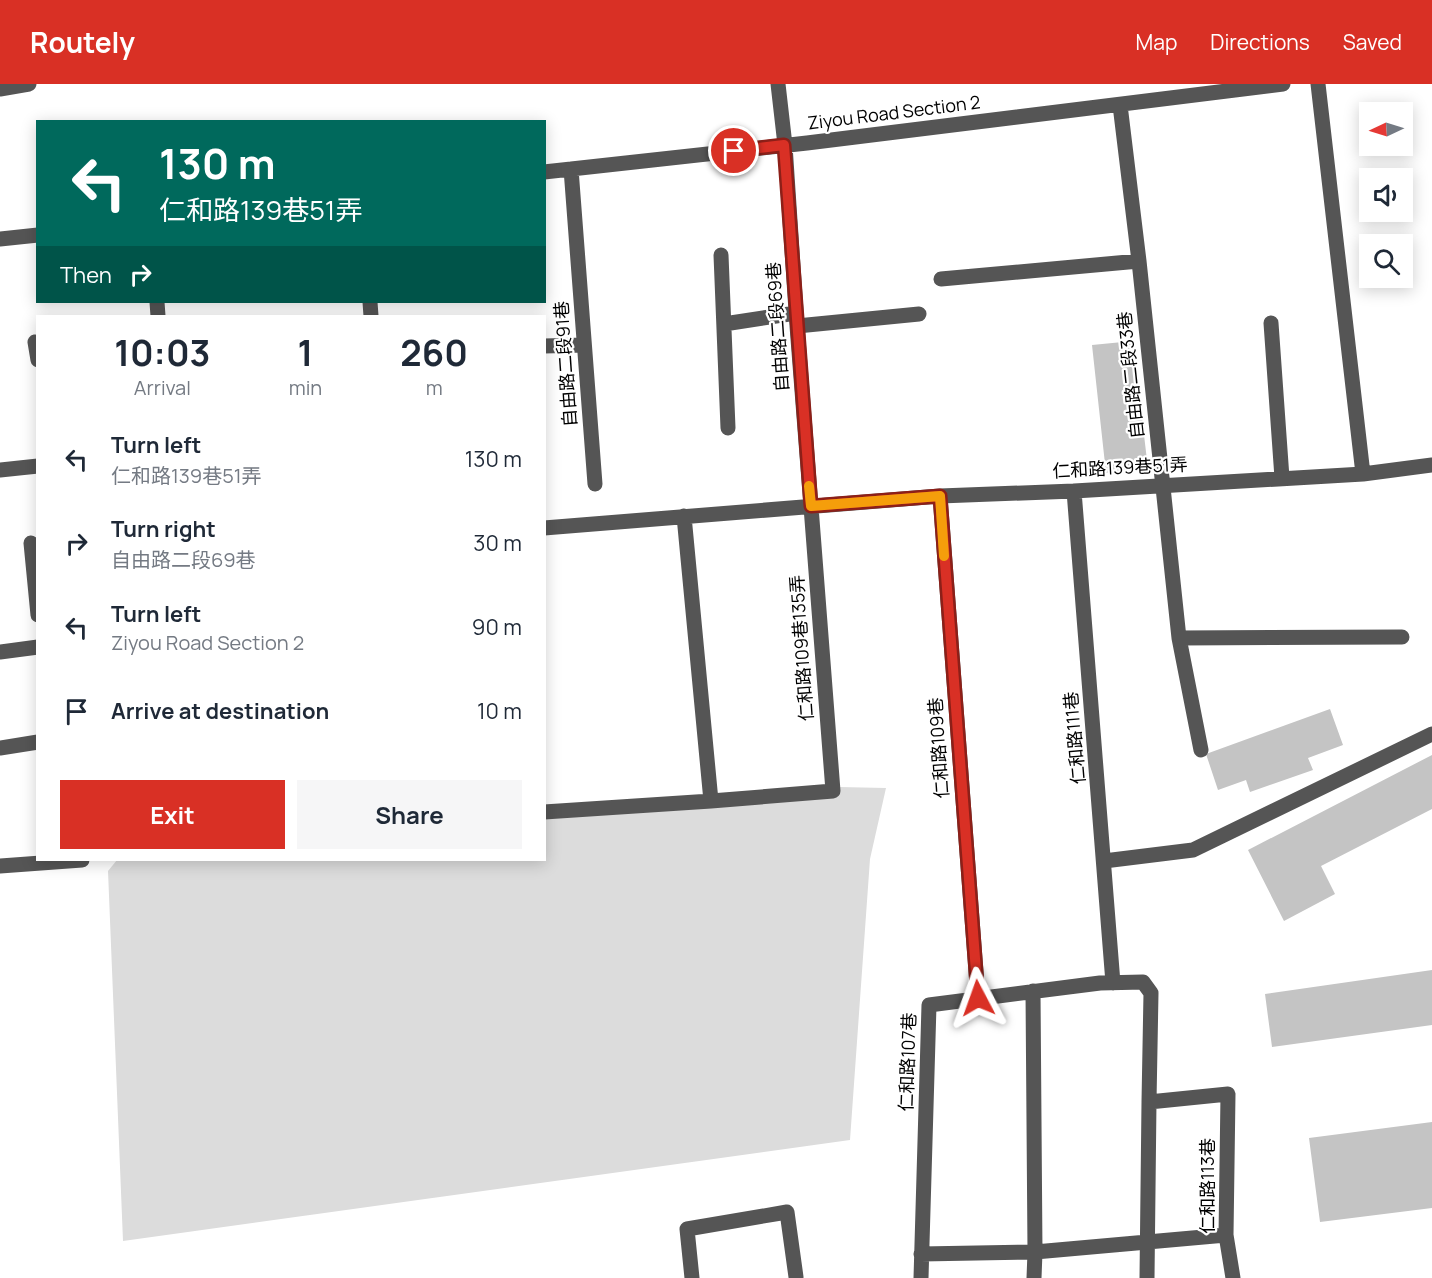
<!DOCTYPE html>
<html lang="en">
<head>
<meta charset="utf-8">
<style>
  :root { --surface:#fff; --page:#f6f6f7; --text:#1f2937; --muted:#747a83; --accent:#d93025 }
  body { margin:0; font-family:Manrope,"Noto Sans TC",sans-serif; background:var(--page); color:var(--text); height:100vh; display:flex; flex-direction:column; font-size:22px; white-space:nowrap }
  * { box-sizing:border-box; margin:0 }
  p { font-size:20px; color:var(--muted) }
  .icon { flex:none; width:33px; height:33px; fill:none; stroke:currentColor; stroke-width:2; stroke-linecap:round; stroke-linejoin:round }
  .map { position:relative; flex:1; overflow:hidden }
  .panel { position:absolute; left:36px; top:231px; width:510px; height:546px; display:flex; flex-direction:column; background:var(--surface); border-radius:0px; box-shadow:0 3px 15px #0003 }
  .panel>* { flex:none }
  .guide { position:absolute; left:36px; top:36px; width:510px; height:183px; border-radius:0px; box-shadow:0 3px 15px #0003; background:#00695c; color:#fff; overflow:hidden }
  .needle { width:39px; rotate:266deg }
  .fabs { position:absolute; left:1359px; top:18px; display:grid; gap:12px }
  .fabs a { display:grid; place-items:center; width:54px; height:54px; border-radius:0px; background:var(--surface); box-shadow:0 3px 15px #0003; font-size:30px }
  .pin { position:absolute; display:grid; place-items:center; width:51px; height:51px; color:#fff; margin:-26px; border:3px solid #fff; border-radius:50%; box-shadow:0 2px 6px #0007 }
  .me { position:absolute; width:66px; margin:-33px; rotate:356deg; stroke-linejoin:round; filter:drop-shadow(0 0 4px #0008) }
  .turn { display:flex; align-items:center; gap:21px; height:126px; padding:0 24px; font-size:27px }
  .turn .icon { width:78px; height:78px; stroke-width:2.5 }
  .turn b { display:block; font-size:42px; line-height:51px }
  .then { display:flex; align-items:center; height:57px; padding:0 24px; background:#0003; gap:12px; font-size:22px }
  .eta { display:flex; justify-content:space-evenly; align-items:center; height:102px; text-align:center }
  .eta b { font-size:36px; font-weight:700; line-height:42px }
  .primary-button { display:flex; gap:12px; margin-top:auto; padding:12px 24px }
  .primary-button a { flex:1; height:69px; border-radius:0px; background:var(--accent); color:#fff; font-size:24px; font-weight:700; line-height:69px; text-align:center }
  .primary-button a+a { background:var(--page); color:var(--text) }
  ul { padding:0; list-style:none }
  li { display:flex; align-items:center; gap:18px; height:84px; padding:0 24px }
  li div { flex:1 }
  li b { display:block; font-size:22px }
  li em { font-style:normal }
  header { display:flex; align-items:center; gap:36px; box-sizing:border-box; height:84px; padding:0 30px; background:var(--accent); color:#fff }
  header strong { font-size:28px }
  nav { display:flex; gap:33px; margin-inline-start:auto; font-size:21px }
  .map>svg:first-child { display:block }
  .green { fill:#dcdcdc }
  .building { fill:#c4c4c4 }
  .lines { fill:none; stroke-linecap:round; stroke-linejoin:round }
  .minor { stroke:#555; stroke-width:15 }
  .route-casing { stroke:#8d1f18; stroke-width:15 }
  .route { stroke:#d93025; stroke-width:10 }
  .slow { stroke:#f59e0b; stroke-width:10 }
  .labels { text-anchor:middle; stroke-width:4.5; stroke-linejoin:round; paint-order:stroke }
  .street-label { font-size:18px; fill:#000; stroke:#fff }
</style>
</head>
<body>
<header>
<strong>Routely</strong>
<nav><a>Map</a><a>Directions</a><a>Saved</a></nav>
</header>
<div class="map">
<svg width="1432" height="1194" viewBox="0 0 1432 1194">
  <rect width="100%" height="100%" fill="#fff"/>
  <path class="green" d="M839,703l47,1 -16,71 -20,281 -727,101 -15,-370 9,-11h427l1,-42z"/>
  <path class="building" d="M1133,257l15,128 -42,4 -14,-128z
    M1330,625l13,36 -35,13 5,12 -63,22 -4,-12 -28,10 -12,-36z
    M1432,671v54l-111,57 14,28 -51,27 -36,-71z
    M1432,886v55l-160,22 -7,-53z
    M1432,1038v86l-112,14 -11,-84z"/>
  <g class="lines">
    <path class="minor" d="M1318,0l45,390
      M0,5l29,-5
      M1120,21l19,156 40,377 22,112
      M571,85l24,315
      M544,88l263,-29 476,-59
      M0,155l38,-4
      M721,171l7,173
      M941,195l198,-18
      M157,218l1,14
      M370,218l1,14
      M1271,239l11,155
      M724,240l72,-11
      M797,242l122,-12
      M35,258l3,18
      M544,262l40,-1
      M0,386l38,-4
      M1074,407l39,492
      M940,412l38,502
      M684,432l27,285
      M544,444l396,-32 134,-5 289,-17 69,-9
      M31,459l7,72
      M1179,554l223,-1
      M0,568l38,-5
      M0,664l38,-6
      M544,728l167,-11 122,-10 -36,-465 -12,-181 -7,-61
      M1104,777l89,-11 239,-116
      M0,782l82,-6
      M1033,907l2,261 -1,26
      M921,1170l114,-2 191,-17
      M692,1194l-5,-49 100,-17 9,65
      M921,1194l8,-273 171,-22 43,-1 8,11 -2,109
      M1147,1194l2,-176 79,-8 -2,141 7,43"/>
  </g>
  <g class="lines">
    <defs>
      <path id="route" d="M734,67l50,-6 27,361 129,-10 38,502"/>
    </defs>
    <use href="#route" class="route-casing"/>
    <use href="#route" class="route"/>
    <path class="slow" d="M809,402l2,20 129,-10 4,60"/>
  </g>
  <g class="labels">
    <g class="street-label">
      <text transform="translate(894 29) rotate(-7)" y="6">Ziyou Road Section 2</text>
      <text transform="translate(778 243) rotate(-94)" y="6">自由路二段69巷</text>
      <text transform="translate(566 280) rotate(-94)" y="6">自由路二段91巷</text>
      <text transform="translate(1131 291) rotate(-96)" y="6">自由路二段33巷</text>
      <text transform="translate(1120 384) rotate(-3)" y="6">仁和路139巷51弄</text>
      <text transform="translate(802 564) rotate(-94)" y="6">仁和路109巷135弄</text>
      <text transform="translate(1075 654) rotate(-95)" y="6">仁和路111巷</text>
      <text transform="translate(939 664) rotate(-94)" y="6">仁和路109巷</text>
      <text transform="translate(908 978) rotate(-88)" y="6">仁和路107巷</text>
      <text transform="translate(1208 1102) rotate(-90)" y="6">仁和路113巷</text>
    </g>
  </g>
</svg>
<div class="fabs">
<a><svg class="needle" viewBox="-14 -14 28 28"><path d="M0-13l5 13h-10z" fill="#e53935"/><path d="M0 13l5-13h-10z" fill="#747a83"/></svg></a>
<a><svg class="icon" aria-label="sound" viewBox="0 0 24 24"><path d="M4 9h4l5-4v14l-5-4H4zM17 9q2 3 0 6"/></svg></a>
<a><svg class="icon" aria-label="search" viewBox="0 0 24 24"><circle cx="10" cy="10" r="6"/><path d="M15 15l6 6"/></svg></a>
</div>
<div class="pin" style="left:734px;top:67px;background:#d93025"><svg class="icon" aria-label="arrive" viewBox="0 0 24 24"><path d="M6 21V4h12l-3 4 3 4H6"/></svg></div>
<svg class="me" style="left:978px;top:914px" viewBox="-20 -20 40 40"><path d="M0-17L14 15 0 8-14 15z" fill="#d93025" stroke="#fff" stroke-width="4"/></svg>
<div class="guide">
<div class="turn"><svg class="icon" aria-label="left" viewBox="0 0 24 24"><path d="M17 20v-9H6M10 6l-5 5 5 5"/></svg><div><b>130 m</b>仁和路139巷51弄</div></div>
<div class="then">Then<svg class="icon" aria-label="right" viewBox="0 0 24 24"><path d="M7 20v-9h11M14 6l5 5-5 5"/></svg></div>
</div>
<section class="panel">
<div class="eta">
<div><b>10:03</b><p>Arrival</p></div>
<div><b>1</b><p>min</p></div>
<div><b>260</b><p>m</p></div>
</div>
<ul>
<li><svg class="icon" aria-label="left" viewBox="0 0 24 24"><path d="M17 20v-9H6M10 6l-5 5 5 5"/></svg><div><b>Turn left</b><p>仁和路139巷51弄</p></div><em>130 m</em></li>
<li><svg class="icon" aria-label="right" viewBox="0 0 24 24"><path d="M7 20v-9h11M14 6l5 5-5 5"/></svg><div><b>Turn right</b><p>自由路二段69巷</p></div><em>30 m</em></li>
<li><svg class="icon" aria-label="left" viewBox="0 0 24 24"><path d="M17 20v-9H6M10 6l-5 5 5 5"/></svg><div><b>Turn left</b><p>Ziyou Road Section 2</p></div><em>90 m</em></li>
<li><svg class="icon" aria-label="arrive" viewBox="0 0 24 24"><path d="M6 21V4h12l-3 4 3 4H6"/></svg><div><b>Arrive at destination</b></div><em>10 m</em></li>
</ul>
<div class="primary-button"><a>Exit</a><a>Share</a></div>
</section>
</div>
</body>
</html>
